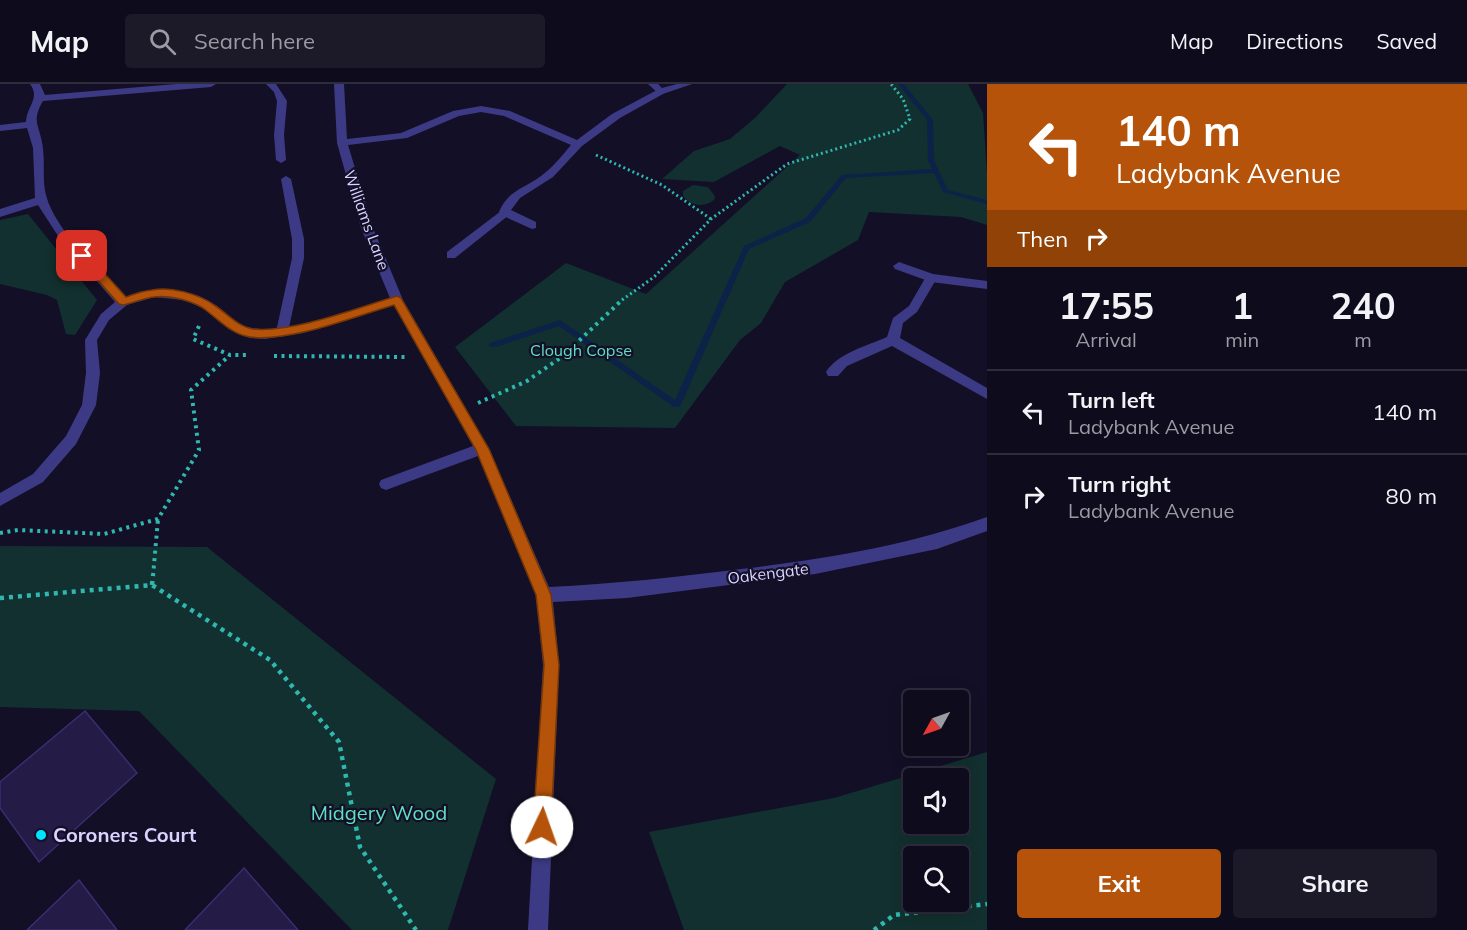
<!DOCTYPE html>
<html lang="en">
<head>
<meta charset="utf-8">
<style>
  :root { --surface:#0e0b1c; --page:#1c1929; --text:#f1f3f6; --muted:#9b9ba3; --line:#2e2b3b; --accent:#b45309 }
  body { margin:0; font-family:Mulish,sans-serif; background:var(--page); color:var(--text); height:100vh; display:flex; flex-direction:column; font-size:22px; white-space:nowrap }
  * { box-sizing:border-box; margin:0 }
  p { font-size:20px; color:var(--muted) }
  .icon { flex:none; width:33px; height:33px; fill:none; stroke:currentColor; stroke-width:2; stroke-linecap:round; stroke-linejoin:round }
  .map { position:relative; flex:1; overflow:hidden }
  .side { display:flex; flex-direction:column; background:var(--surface); width:480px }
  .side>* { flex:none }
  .banner { background:#b45309; color:#fff; overflow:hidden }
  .needle { width:39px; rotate:230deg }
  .tools { position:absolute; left:903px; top:606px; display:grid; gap:12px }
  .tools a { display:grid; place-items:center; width:66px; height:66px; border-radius:6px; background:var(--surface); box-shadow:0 3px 15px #0003,0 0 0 2px var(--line); font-size:30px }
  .pin { position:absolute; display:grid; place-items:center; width:51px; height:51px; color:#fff; margin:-26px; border-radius:12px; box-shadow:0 3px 9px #0006 }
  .me { position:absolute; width:66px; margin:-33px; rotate:3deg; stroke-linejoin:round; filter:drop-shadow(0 0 4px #0008) }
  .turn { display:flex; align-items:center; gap:21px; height:126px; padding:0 30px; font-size:27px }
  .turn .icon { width:78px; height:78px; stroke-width:2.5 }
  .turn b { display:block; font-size:42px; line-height:51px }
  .then { display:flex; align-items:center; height:57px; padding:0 30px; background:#0003; gap:12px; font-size:22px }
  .eta { display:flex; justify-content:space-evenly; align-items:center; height:102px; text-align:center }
  .eta b { font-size:36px; font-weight:700; line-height:42px }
  .action { display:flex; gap:12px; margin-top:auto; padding:12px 30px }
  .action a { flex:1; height:69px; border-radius:6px; background:var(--accent); color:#fff; font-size:24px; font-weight:700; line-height:69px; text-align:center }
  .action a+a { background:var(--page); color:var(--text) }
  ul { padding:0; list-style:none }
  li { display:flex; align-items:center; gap:18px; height:84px; padding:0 30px; border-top:2px solid var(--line) }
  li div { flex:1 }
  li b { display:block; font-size:22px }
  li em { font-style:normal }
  header { display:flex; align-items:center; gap:36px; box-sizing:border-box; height:84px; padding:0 30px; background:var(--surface); border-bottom:2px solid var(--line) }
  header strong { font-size:28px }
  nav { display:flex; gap:33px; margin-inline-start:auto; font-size:21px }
  .search { width:420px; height:54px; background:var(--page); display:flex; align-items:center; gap:15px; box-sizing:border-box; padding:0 21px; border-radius:6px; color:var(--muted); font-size:22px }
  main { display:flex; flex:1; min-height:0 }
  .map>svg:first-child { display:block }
  .green { fill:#12302f; fill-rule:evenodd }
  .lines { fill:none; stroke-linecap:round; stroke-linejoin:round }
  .stream { fill:#0c2248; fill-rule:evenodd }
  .building { fill:#241b47; stroke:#3b2d73; stroke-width:1.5 }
  .path-far2 { stroke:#2fb8b0; stroke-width:3; stroke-dasharray:2 3; stroke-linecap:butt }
  .path-far1 { stroke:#2fb8b0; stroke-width:4; stroke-dasharray:3 4.5; stroke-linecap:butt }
  .path { stroke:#2fb8b0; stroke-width:4.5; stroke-dasharray:4 5; stroke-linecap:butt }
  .lane { fill:#3d3a85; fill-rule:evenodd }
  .street { fill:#3d3a85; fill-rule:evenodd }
  .route { fill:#b45309; stroke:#753606; stroke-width:1.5 }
  .poi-dot { fill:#00e5ff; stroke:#130f26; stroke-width:2 }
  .labels { text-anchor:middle; stroke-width:4.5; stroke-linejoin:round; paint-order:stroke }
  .street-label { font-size:16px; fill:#d9d4ff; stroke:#130f26 }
  .park-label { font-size:16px; fill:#5fe0c0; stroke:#130f26 }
  .near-park-label { font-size:20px; fill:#5fe0c0; stroke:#130f26 }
  .near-poi-label { font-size:20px; font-weight:bold; fill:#d9d4ff; stroke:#130f26; text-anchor:start }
</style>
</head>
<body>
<header>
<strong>Map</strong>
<div class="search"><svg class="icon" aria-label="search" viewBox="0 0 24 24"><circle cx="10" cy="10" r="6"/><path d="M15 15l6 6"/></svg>Search here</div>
<nav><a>Map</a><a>Directions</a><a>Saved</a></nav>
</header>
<main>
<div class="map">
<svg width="987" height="846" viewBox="0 0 987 846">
  <rect width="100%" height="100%" fill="#130f26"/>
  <path class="green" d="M787,0h181l15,29 4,60v52l-26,-8 -92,-5 -11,28 -73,42 -24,41 -21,17 -65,88 -159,-2 -61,-79 111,-84 80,31 154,-139 -20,-9 -66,36 -52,-3 32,-28 36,-12 26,-22z
    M693,101l15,2 7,9 -1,4c-11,8 -23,6 -31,-4v-5z
    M28,130l69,86 -22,35 -9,-1 -9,-34 -10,-5 -47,-11v-64z
    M0,462l207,1 289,232 -48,151h-96l-213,-219 -139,-4z
    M987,668v178h-303l-35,-98 185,-34zM914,694h44v46h-44zM914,772h44v46h-44z"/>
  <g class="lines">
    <path class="stream" d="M898,0h6l29,36 1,41 14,29 39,10v4l-44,-12 -9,-19 -88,5 -36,44 -61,27 -69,158h-6l-115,-81 -63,21h-6l-1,-2 1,-2 70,-23 115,80 69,-154 62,-28 36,-43 90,-6 -4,-8 -1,-41z"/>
  </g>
  <path class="building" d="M85,627l52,62 -98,89 -39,-54v-26z
    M244,784l54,62h-113z
    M79,796l38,50h-90z"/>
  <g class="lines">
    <path class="path-far2" d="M596,71l66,30 49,34
      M622,216l32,-23 57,-58 76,-55 111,-34 12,-11 -7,-20 -12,-15"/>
    <path class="path-far1" d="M199,242l-6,13 37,16h19
      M274,272l131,1
      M478,319l49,-22 36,-25 60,-57
      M0,449l18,-3 86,4 54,-15 41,-69 -8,-60 39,-35
      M153,492l5,-57"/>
    <path class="path" d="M152,501l1,-10
      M0,514l152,-13 118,75 69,82 21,105 56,83
      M874,846l20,-15 93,-11"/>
    <path class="lane" d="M266,0h10l11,17 -3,34 2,25 -5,3 -5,-3 -2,-25 3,-34 -3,-9z
      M648,0h10l4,4 15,-4h15l-32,11z
      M286,92l5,3 13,60v19l-16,74 -6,5 -6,-5 16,-74v-19l-11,-60z
      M505,124l4,1v6l-54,43h-8v-6z
      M899,178l34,12 54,7v8l-56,-7 -36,-13 -2,-3z"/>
    <path class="street" d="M30,0h10l5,11 131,-11h40l-5,3 -168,14c-13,22 -2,25 0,48 2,15 -1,31 3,46 9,36 54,75 79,102 31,-11 65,-11 92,9 11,8 21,20 35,22 42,7 98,-18 138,-30l-29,-70 -24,-85 -3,-59h10l3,55 54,-6 52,-22 28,-5 29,5 67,29 35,-26 45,-24h6v4l-43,24 -38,28 -29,31 -33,21 -9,12 25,12v6l-4,1 -31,-14 -2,-3c8,-21 26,-24 42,-36 12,-9 21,-20 30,-31l-67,-29 -23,-4 -22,4 -52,22 -59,7 25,83 30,72 86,149 60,138c64,-3 128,-10 192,-18 84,-10 166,-23 246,-52v14l-50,18 -122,25 -188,24 -74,4 6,63 -11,265h-20l15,-265 -7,-70 -58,-139 -92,34 -5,-2 -2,-4 2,-4 92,-34 -79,-141 -91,28 -38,6 -15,-1 -15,-6 -34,-25 -18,-7 -29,-3 -27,8 -18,15 -12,20 3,33 -4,32 -20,39 -33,38 -43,24v-13l33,-19 33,-38 16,-31 4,-32 -1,-33 16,-26 14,-12 -55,-63 -22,-34 -38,12v-8l35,-11 -2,-50 -6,-20 -27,3v-6l26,-3c0,-15 15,-24 4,-38z
      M931,190l6,4 -20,34 -14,11 -3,15 87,50v11l-95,-53 -45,20 -9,10h-10l-2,-4c12,-19 41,-26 61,-35l6,-19 16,-12 18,-31z"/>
  </g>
  <path class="route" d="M82,168l4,1 40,44c8,-3 17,-6 26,-7 18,-4 47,4 62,15 13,8 24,22 39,24 40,4 104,-21 144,-33l4,2 88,151 62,146 8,70 -8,162 -3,7 -6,2 -6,-2 -3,-7 11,-162 -8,-70 -60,-145 -82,-145c-41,12 -102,37 -144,32 -17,-2 -30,-16 -43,-26 -12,-10 -37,-16 -53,-14 -10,1 -21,6 -31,8l-4,-1 -41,-46 -1,-2z"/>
  <circle class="poi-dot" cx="41" cy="751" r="6"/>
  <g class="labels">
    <g class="street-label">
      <text transform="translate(367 136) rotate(70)" y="6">Williams Lane</text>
      <text transform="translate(768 489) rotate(-7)" y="6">Oakengate</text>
    </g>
    <g class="park-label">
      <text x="581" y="272">Clough Copse</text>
    </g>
    <g class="near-park-label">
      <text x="379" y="736">Midgery Wood</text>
    </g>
    <g class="near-poi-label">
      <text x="53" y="758">Coroners Court</text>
    </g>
  </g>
</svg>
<div class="tools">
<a><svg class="needle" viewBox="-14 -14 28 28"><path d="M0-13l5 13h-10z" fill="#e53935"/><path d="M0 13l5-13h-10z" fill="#9b9ba3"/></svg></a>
<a><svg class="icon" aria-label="sound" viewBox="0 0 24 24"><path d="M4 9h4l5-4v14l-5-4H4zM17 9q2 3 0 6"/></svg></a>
<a><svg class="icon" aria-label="search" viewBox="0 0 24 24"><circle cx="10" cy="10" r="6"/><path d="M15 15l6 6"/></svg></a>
</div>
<div class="pin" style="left:82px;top:172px;background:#d93025"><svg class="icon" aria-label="arrive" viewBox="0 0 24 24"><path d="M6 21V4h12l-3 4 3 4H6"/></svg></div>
<svg class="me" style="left:542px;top:743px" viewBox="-20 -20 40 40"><circle r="19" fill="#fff"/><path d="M0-13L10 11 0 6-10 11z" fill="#b45309"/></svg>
</div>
<section class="side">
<div class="banner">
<div class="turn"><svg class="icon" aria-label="left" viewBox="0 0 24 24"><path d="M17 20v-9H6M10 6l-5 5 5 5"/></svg><div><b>140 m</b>Ladybank Avenue</div></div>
<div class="then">Then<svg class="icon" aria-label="right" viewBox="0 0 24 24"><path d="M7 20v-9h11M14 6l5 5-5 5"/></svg></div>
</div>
<div class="eta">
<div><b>17:55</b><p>Arrival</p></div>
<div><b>1</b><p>min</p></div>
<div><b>240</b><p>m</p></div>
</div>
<ul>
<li><svg class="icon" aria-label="left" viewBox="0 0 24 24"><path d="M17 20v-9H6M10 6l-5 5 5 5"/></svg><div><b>Turn left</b><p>Ladybank Avenue</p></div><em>140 m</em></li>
<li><svg class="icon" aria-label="right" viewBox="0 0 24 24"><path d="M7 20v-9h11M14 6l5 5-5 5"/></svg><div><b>Turn right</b><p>Ladybank Avenue</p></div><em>80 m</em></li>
</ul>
<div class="action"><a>Exit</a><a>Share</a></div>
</section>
</main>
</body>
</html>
